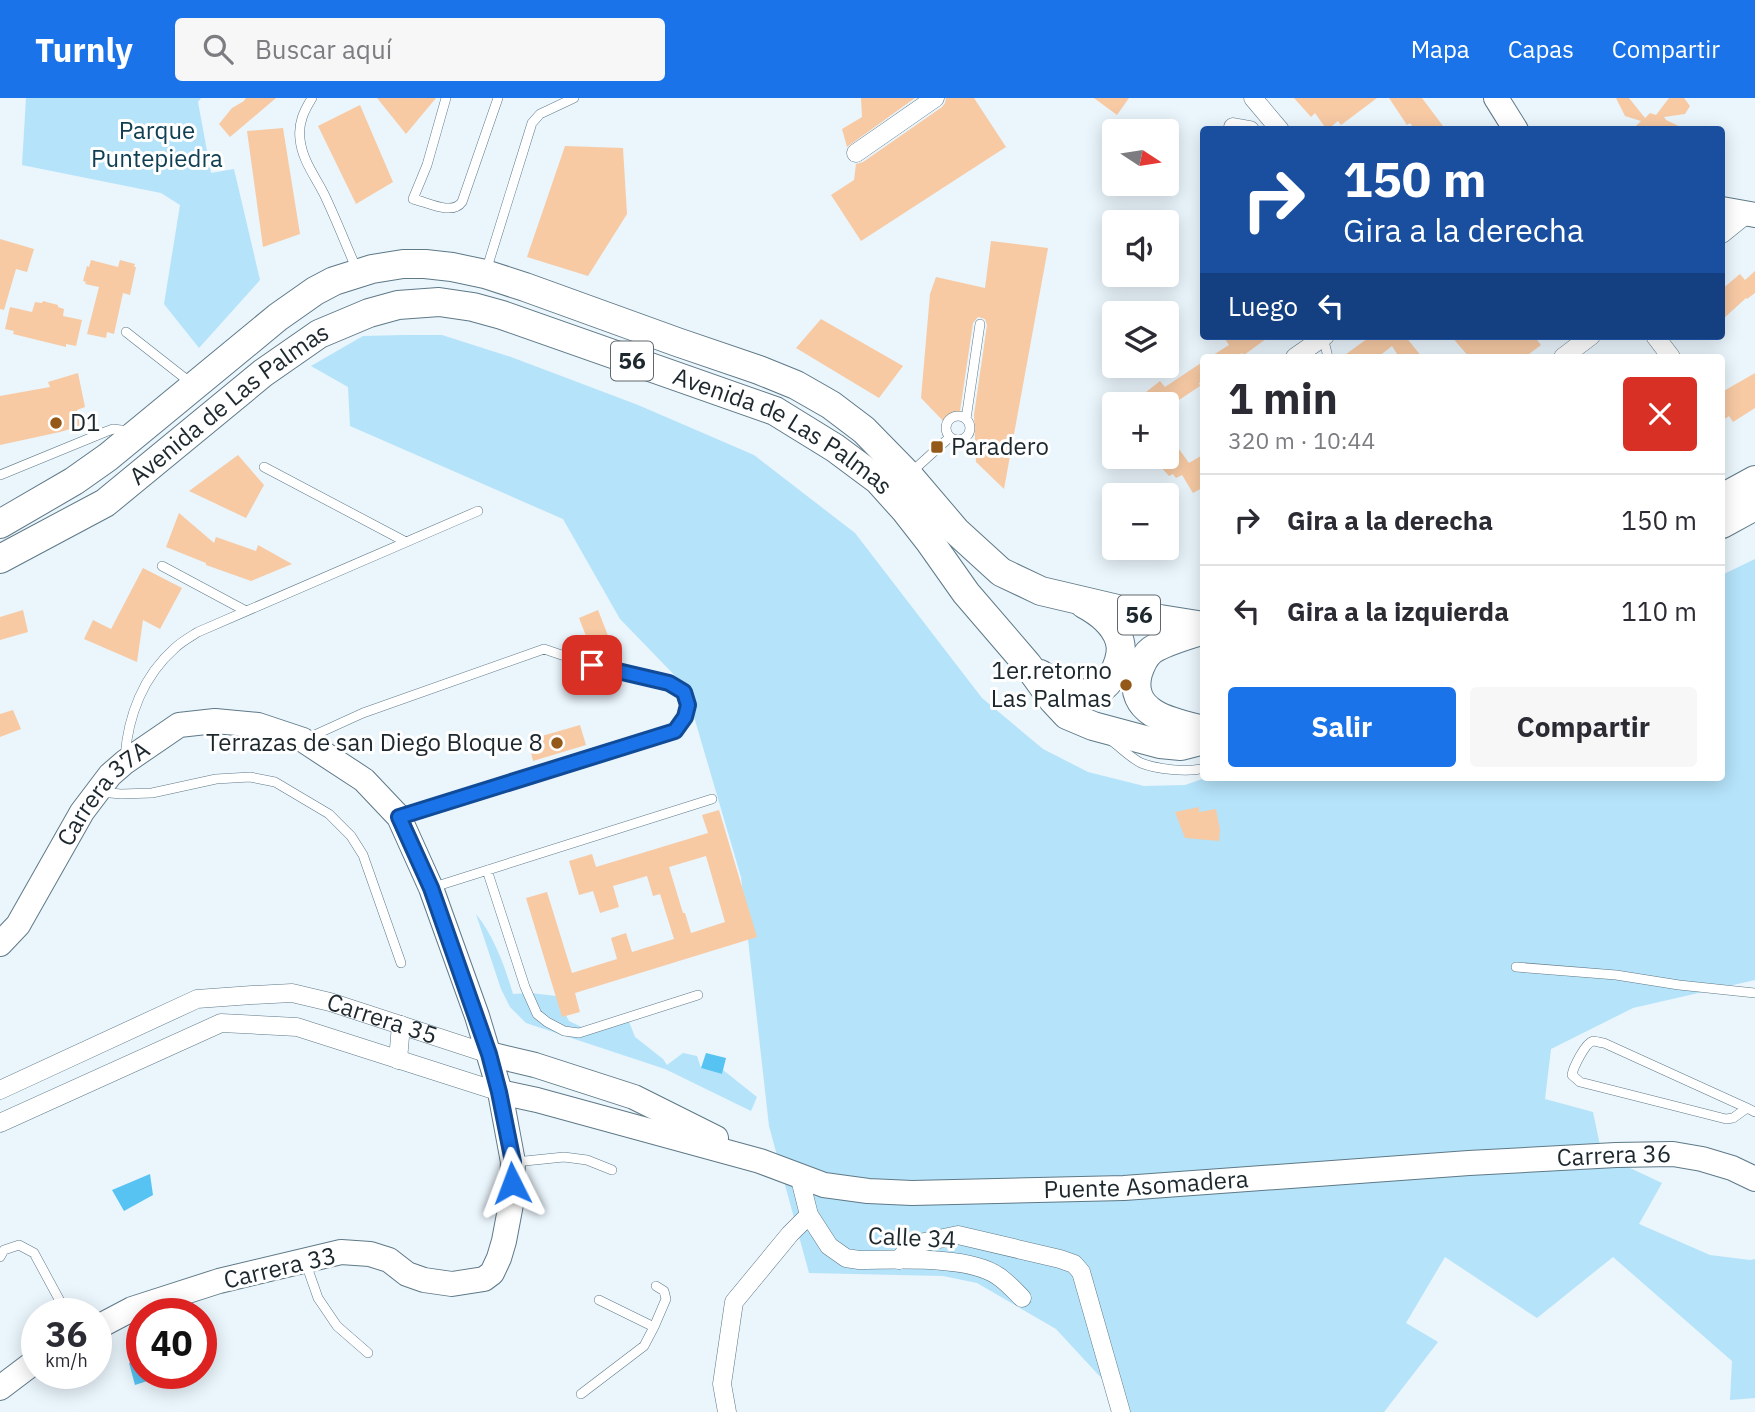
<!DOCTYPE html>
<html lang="es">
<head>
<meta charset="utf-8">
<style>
  :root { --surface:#fff; --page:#f7f7f7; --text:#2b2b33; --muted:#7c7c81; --line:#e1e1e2; --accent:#1a73e8 }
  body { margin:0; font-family:"IBM Plex Sans",sans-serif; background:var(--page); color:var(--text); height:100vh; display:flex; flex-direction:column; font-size:26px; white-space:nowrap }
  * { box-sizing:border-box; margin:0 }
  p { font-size:23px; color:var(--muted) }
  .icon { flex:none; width:38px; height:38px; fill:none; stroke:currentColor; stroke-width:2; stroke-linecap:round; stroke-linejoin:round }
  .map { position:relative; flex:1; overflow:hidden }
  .sheet { position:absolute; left:1200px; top:256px; width:525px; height:427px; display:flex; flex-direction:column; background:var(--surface); border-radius:7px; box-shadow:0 4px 18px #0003 }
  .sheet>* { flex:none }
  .banner { position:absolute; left:1200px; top:28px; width:525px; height:214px; border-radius:7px; box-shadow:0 4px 18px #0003; background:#1a4fa0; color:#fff; overflow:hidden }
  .needle { width:46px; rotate:102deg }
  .tools { position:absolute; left:1102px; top:21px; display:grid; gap:14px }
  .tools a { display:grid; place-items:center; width:77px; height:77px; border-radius:7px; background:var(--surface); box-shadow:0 4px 18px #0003; font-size:35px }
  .speed { position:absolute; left:21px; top:1200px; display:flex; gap:14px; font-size:35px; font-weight:700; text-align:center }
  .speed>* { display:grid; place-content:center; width:91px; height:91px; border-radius:50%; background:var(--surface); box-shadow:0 4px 18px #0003; line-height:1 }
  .speed small { font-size:18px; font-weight:400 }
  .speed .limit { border:10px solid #d22; background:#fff; color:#111 }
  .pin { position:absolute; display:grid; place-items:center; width:60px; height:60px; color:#fff; margin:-30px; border-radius:14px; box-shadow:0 4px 10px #0006 }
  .me { position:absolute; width:77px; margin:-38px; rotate:357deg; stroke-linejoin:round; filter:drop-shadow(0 0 5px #0008) }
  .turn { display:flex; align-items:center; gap:24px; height:147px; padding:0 28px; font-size:32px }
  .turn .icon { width:91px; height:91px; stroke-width:2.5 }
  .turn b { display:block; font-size:49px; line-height:60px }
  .then { display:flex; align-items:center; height:66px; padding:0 28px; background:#0003; gap:14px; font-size:26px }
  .round { display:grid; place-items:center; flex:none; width:74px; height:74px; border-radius:7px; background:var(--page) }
  .headline { display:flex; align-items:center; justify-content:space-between; height:119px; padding:0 28px }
  h1 { font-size:42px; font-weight:800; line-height:52px }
  .button { display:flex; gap:14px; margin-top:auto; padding:14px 28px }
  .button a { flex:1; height:80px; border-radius:7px; background:var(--accent); color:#fff; font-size:28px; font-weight:800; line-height:80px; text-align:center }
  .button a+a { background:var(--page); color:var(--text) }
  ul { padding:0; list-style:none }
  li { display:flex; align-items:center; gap:21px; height:91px; padding:0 28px; border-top:2px solid var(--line) }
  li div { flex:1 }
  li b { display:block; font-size:26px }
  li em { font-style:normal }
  header { display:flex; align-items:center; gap:42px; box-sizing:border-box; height:98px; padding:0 35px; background:var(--accent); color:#fff }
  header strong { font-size:33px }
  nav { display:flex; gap:38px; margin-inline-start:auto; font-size:24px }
  .search { width:490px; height:63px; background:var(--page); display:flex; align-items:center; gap:18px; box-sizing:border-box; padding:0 24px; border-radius:7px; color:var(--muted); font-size:26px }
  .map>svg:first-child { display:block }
  .green { fill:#b5e3fa }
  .water { fill:#57c3f3 }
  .building { fill:#f7caa4; fill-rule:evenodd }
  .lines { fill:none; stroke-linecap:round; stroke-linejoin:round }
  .lane-casing { stroke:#5e7987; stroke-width:10 }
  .street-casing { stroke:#5e7987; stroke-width:19 }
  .secondary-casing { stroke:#5e7987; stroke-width:26 }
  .primary-casing { stroke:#5e7987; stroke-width:30 }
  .lane { stroke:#fff; stroke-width:9 }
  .street { stroke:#fff; stroke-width:18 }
  .secondary { stroke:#fff; stroke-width:24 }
  .primary { stroke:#fff; stroke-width:28 }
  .route-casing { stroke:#114b97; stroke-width:18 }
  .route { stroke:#1a73e8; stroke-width:12 }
  .poi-dot { fill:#945819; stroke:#fff; stroke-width:2.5 }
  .labels { text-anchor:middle; stroke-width:6; stroke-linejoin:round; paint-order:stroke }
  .shield { fill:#fff; stroke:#61686d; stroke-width:2 }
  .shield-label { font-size:23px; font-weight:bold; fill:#1d282e }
  .park-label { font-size:24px; fill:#114054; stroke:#fff }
  .street-label { font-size:24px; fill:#1d282e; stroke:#fff }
  .poi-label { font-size:24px; fill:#1d282e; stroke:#fff; text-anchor:start }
</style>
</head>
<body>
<header>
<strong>Turnly</strong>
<div class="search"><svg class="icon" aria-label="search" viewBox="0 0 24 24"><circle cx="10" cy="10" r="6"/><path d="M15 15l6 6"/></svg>Buscar aquí</div>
<nav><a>Mapa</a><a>Capas</a><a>Compartir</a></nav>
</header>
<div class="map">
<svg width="1755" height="1314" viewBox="0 0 1755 1314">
  <rect width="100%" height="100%" fill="#eaf5fc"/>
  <path class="green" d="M26,0h175l-3,4 13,71 23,-4 26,111 -61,68 -35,-44 16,-99 -19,-12 -139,-28z
    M404,237h38l69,22 127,48 116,50 101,78 127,165 61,51 45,23 56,14 41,-1 23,-8h514v-202l33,-16v421l-122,28 -82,41 -6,50 48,13 9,43 60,28 -23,41 71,31 40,5 5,-1v139l-25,2 2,-39 -119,-104 -76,61 -92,-61 -39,66 32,19 -54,70h-254l-25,-30 -49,-53 -79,-46 -34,-7 -134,-3 -40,-147 -28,-249 -56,-191 -65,-67 -57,-100 -213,-93 -2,-39 -37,-21 52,-30z
    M476,816c18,22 29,53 37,80l18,-1 25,3 13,25 19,9 40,-11 7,18 28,22 4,6 16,-12 14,3 4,12 21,6 1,-4 34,27 -6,14 -86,-42 -139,-46 -16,-16 -9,-18z"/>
  <path class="water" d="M706,955l20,5 -4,16 -21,-6z
    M150,1076l3,21 -29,16 -12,-21z
    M142,1260v16h27l-34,11 -6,-22z"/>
  <path class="building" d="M246,0h30l-46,39 -11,-13 13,-16 12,-7z
    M377,0h59l-30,36z
    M861,0h54l-68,49 -5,-18 20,-12z
    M946,0h28l32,49 -145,94 -30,-46 23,-15 2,-16 7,-2 79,-55 3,-4z
    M1094,0h35l-12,17z
    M1294,0h83l-36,27 -3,-4 -11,9 -12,-17 -4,4z
    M1389,0h33l24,32h-31l-5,-7 -3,2z
    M1616,0h13l16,20 5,-5 6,2 13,-17h15l6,8 -5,8 -21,3 2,3 21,10h-55l9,-9 -16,-5z
    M360,7l33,77 -37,22 -38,-78z
    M283,30l17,106 -37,13 -16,-116z
    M565,48l58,2 4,66 -39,62 -61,-19z
    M0,141l34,10 -7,23 -11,-3 -12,41 -4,-1z
    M991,143l57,7 -44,241 -28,-27 -2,-47 13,-90 -2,-6 -7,-2 -5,6 -14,95 -11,8 -27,-28 9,-104 6,-17 49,11z
    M91,162l27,7 2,-7 15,4 -1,3h2l-6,28 -7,-2 -9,41 -7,-2 -1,6 -19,-4 12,-47 -14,-3 1,-2 -3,-1 4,-15 2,1z
    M1755,173v22l-8,6 -1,-1 -24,22v-31l18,-15 5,6z
    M43,203l15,4v2l6,2 -1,7 19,4 -6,26 -10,-2v3l-53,-13 1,-3 -9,-2 5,-22 22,5 3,-10 7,1z
    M821,221l82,47 -24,32 -83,-50z
    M1223,238h47l-26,19 -2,-2 -6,4h-26l19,-12z
    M1371,238h34l17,21h-23l-7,-11 -14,11h-36z
    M1451,238h83l7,9 -16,12h-56z
    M1204,263v19l-5,3 1,3 -27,18h-42l29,-23 5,6z
    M78,275l7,34 -8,3 3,16 -20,6 -60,13v-49l50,-9 -2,-5z
    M1755,275v35l-22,14 -4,-6 -7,5v-29z
    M1176,347l13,18 15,-9v33l-11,6 -11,-18 -6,3 -3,-4 -4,2 -17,-19h15v-6z
    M238,357l26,30 -18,33 -57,-27z
    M179,415l35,30 2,-6 40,14 2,-6 34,19 -41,17 -45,-16v-2l-40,-16z
    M143,470l39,20 -22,41 -17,-9 -6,42 -53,-23 9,-19 18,9z
    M23,512l5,22 -28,8v-23z
    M598,512l18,46 -13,5 -8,-2 -16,-41z
    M13,612l8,19 -21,8v-23z
    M580,627l6,20 -53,16 -5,-21z
    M1199,709v5l17,-3 4,21 -1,11 -34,-3 -10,-26z
    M719,712l38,127 -182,56 5,19 -18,5 -36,-119 21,-6 25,81 45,-14 -6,-21 15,-5 6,19 42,-13 -14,-45 -7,2 -6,-20 -34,10 6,21 -19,6 -7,-22 -14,4 -10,-34 23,-7 4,13 112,-34 -6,-18zM706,758l19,66 -34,11 -6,-20h-2l-14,-46z"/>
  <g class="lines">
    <defs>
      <path id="lane" d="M312,0c-8,13 -14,25 -12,41 2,21 15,37 24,55 12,25 22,51 33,76
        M446,0l-19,67 -14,34c14,3 39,17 49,3l36,-104
        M486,173l46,-148 8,-9 34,-16
        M126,234l65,51
        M1323,239l5,20
        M946 330a12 12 0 1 1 24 0a12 12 0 1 1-24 0Z
        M966,321l14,-95
        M264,369l142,75
        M913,375l4,-6 33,-30
        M0,377l105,-43 8,-3 16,2
        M162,468l84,45
        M308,640l55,-25 181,-64 47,16 78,18 15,9 4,13 -3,12 -10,14 -275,85
        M1113,644c8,6 18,16 28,21 15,6 47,10 63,5
        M125,659c3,-41 18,-81 50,-109 6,-6 15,-11 23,-16l280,-121
        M100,694l21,2 31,-1 64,-14 34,-2 25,5 54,32 22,22 12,19 38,108
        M487,772l38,117 12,27 10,8 17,9 15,2 119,-38
        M434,789l278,-88
        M1516,869l100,8 63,10 76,8
        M1747,1010l-14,10 -7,1 -146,-37 -8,-7c1,-7 13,-32 21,-34 2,0 9,2 11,2l143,65 8,4
        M515,1064l49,-5 23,3 25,10
        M0,1159l4,-7 15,-5 15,8 33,61
        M305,1163l13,37 19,28 31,27
        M599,1202l55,27
        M581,1296l63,-48 10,-19 12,-28 -2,-8 -8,-5"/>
      <g id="street">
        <path d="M1253,0l27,32"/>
        <path d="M1233,29l17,3"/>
        <path d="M856,55l79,-55"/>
        <path d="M1722,136l26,-21"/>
        <path d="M1655,238l16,21"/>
        <path d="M1295,259l30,-21"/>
        <path d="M1563,259l28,-21"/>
        <path d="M398,962l3,-35"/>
        <path id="s1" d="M0,992l197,-91 55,-4 40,-2 38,9 159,52"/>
        <path d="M0,1025l221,-100 76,4 203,65"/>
        <path d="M799,1077l10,40 20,31 17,12 13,2c37,0 109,-5 139,16 9,6 17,15 24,22"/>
        <path d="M899,1162l7,-9 9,-7 43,-9 102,24 14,5 7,8 40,140"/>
        <path d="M727,1314l-5,-28 12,-82 56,-68 19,-19"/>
      </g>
      <g id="secondary">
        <path d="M1496,0l20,32"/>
        <path d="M1722,111l33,6"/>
        <path id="s2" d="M0,846l18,-19 64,-113 28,-37 15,-13 54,-37 36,-4 43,4 45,15 61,40 35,37 32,71 46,128 23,76 13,70 -2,42 -7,37 -5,17 -7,15 -8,6 -32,5 -28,-4 -17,-6 -18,-14 -19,-6 -29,-2 -122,29 -87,28 -36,19"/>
        <path d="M489,956l46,11 99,32 82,41"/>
        <path id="s3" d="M500,994l37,8 223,61 64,24 44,6 44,2 212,-5 345,-25 147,-8 57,-1 29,5 30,9 23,11"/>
        <path d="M0,1290l37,-28"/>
      </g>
      <g id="primary">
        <path d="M1722,400l33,-18"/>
        <path d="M0,426l74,-43 34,-24 170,-140 37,-26 19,-10 38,-12 31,-5h22l27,3 33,7 40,13 152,55 82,28 37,15 35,20 33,25 46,47 46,54 45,41 40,19 119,28 44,7"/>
        <path d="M1722,426l33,-18"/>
        <path id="s4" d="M0,461l105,-56 158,-130 56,-39 50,-21 29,-8 41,-3 34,5 29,8 273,96 60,37 43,32 27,30 25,32 36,51 61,71 26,36 14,15 26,11 67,18 21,2 23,-6"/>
        <path d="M1204,532c-15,5 -38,11 -52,20 -7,5 -11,14 -14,23 -11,42 37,50 66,57"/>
        <path d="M1040,576c11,7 21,16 34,18 7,2 16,2 22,-1 17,-7 29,-36 23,-52 -6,-17 -20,-27 -35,-35"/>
      </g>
    </defs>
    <use href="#lane" class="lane-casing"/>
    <use href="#street" class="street-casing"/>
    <use href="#secondary" class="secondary-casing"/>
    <use href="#primary" class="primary-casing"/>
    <use href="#lane" class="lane"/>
    <use href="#street" class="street"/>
    <use href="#secondary" class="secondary"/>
    <use href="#primary" class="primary"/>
  </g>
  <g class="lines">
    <defs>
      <path id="route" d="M512,1085l1,-21 -14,-70 -10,-38 -58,-166 -32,-71 276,-86 10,-14 3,-12 -4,-13 -15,-9 -77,-18"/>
    </defs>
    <use href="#route" class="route-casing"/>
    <use href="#route" class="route"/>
  </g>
  <g class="poi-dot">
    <circle cx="56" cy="325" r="7"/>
    <rect x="930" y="342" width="14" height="14" rx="3.5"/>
    <circle cx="1126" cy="587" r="7"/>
    <circle cx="557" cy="645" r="7"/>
  </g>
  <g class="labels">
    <g class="shield">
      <rect x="611" y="243.5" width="42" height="39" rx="5"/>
      <rect x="1118" y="497.5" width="42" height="39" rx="5"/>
    </g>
    <g class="shield-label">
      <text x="632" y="271">56</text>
      <text x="1139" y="525">56</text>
    </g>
    <g class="park-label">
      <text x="157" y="41">Parque<tspan x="157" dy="28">Puntepiedra</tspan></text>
    </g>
    <g class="street-label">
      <text dy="8" stroke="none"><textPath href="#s4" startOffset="278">Avenida de Las Palmas</textPath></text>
      <text dy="8" stroke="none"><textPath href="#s4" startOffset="887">Avenida de Las Palmas</textPath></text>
      <text dy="8" stroke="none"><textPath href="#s2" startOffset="184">Carrera 37A</textPath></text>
      <text dy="8" stroke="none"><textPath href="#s1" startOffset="406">Carrera 35</textPath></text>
      <text dy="8" stroke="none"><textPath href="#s3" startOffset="1129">Carrera 36</textPath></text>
      <text dy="8" stroke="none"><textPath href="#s3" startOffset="660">Puente Asomadera</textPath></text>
      <text transform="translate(912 1140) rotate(3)" y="8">Calle 34</text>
      <text transform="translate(280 1170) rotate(-13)" y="8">Carrera 33</text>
    </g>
    <g class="poi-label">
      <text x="70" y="333">D1</text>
      <text x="951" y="357">Paradero</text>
      <text x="1112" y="581" text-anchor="end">1er.retorno<tspan x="1112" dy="28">Las Palmas</tspan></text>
      <text x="543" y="653" text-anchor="end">Terrazas de san Diego Bloque 8</text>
    </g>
  </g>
</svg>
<div class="tools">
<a><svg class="needle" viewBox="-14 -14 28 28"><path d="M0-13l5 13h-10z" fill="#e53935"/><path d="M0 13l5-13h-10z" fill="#7c7c81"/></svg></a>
<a><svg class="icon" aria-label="sound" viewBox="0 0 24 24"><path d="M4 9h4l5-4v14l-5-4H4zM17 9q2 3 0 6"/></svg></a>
<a><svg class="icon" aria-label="layers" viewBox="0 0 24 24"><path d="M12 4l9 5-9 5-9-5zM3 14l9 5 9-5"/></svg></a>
<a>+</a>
<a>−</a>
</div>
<div class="speed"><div>36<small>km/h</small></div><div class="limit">40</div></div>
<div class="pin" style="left:592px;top:567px;background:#d93025"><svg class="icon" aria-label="arrive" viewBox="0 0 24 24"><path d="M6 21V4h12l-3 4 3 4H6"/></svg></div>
<svg class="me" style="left:512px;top:1085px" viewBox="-20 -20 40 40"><path d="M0-17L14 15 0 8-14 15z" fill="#1a73e8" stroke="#fff" stroke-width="4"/></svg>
<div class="banner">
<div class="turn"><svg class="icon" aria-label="right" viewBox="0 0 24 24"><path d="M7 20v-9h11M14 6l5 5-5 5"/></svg><div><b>150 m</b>Gira a la derecha</div></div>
<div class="then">Luego<svg class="icon" aria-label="left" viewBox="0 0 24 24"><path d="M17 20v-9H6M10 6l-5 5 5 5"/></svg></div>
</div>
<section class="sheet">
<div class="headline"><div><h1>1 min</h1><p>320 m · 10:44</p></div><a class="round" style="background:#d93025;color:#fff"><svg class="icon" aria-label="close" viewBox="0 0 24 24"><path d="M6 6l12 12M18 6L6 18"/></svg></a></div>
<ul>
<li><svg class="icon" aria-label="right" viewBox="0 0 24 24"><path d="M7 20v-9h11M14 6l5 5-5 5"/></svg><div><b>Gira a la derecha</b></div><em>150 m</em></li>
<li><svg class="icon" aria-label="left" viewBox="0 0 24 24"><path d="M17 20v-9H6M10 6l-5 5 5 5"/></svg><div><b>Gira a la izquierda</b></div><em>110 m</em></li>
</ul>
<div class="button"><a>Salir</a><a>Compartir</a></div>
</section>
</div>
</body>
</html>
